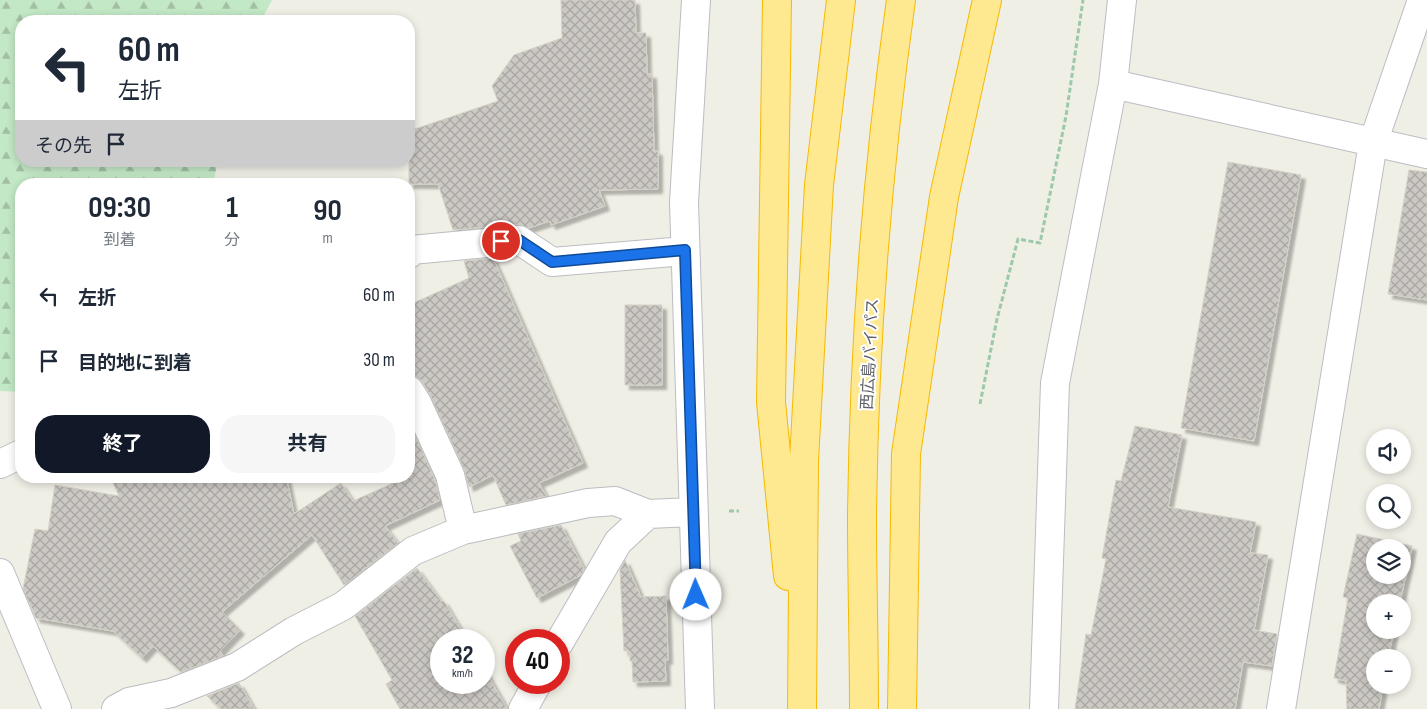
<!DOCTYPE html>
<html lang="ja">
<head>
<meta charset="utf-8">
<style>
  :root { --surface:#fff; --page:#f6f6f7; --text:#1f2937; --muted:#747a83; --accent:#111827 }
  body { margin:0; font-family:"Sofia Sans Condensed","Noto Sans JP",sans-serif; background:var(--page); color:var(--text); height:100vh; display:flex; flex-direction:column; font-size:19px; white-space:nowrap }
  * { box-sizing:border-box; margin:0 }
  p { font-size:16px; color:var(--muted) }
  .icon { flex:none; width:28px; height:28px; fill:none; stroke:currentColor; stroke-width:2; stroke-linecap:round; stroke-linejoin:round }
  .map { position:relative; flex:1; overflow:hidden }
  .drawer { position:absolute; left:15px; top:178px; width:400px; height:305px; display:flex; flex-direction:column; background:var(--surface); border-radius:20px; box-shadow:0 2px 8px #0003 }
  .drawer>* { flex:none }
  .hud { position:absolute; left:15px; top:15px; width:400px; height:152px; border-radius:20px; box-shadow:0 2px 8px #0003; background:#fff; color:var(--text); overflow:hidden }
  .buttons { position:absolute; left:1366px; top:429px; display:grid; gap:10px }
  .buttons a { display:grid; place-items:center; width:45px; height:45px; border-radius:50%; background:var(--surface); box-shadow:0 2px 8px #0003; font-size:25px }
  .speed { position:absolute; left:430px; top:629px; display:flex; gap:10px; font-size:25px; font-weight:700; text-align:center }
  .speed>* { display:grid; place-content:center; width:65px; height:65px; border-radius:50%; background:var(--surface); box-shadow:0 2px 8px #0003; line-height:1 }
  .speed small { font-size:12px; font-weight:400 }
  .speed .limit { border:8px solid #d22; background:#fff; color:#111 }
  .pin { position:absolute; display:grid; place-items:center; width:42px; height:42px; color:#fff; margin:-21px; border:2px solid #fff; border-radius:50%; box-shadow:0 1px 5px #0007 }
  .me { position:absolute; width:55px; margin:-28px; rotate:359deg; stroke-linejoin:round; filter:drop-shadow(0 0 4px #0008) }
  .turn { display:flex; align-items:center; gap:18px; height:105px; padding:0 20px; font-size:22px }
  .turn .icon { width:65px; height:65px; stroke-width:2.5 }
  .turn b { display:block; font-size:35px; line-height:42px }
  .then { display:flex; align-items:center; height:48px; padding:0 20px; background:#0003; gap:10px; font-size:19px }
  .eta { display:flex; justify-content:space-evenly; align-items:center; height:85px; text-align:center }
  .eta b { font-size:30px; font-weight:700; line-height:35px }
  .action { display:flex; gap:10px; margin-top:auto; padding:10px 20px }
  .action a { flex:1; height:58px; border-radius:20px; background:var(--accent); color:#fff; font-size:20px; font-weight:700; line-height:58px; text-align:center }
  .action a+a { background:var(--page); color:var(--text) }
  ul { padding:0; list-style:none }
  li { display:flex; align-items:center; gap:15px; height:65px; padding:0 20px }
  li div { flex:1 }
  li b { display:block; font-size:19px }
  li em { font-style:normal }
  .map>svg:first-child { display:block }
  .forest { fill:url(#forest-firs) }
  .building { fill:url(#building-cross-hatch); stroke:#d5d1c5; fill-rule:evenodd; filter:url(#shadow) }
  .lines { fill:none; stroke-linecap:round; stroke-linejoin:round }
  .minor-casing { stroke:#bbbdc2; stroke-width:30 }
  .highway-casing { stroke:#f7b900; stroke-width:30 }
  .path { stroke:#9cc9ac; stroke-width:3; stroke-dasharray:5 2.5; stroke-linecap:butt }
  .minor { stroke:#fff; stroke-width:28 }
  .highway { stroke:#fee990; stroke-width:28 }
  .route-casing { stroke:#114b97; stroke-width:12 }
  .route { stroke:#1a73e8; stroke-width:9 }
  .labels { text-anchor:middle; stroke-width:4; stroke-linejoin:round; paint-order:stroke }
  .street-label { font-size:16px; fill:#5e6167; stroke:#fff }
</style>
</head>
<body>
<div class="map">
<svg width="1427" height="709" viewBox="0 0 1427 709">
  <defs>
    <pattern id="forest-firs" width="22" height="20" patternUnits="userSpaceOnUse" patternTransform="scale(1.25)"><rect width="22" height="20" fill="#c3e8c5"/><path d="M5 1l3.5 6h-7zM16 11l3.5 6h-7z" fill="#a2bfa4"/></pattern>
    <pattern id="building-cross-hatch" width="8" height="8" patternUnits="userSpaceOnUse" patternTransform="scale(1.25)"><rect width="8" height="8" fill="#ccc9c4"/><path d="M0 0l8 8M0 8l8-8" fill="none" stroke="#a9a7a3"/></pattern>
    <filter id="shadow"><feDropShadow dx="4.5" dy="4.5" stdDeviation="1" flood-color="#0004"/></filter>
  </defs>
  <rect width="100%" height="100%" fill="#f0efe6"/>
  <path class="forest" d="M0,0h272l-11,21h-240v140h197l-5,23h-192v208l-21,-1z"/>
  <path class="building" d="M561,0h74l1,33h10l1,41h5l2,77h4v38l-59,1 6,16 -54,19 -1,-4 -21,7 -11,-4 -65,6 -15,-46h-29v-53l89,-30 -6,-15 22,-31 48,-17z
    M1228,162l73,13 -47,266 -73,-13z
    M1409,170l18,2v128l-39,-6z
    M493,258l90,205 -44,20 7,13 -40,9 -13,-30 -24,12 -5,-18 -34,-74 -8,-14 -6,-5 -7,-2v-69l60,-27 -5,-17z
    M625,305h37v80h-37z
    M409,422l26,58 5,20 -55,26 13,17 -54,42 -32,-50 -90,77 18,18 -20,21 3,5 -42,16 -28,-26 -11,12 -29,-27 -77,-13 -13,-29 12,-60 13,2 7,-46 64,11 -9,-20h176l8,38 47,-31 12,18 56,-25z
    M1135,426l47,9 -14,72 88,15 -6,31 18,2 -14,75 23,4 -5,32 -29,-4 -8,47h-160l11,-75 5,1 15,-76 -4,-1 14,-78 5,1z
    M561,525l23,44 -3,6 -44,23 -27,-52 11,-5 -3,-7z
    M1357,534l55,12 -12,56h-25v28h19l-6,28h-13v27h8l-4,24h-32l-1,-28 -12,-3 14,-80 -5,-1zM1375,548h27v27h-27z
    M625,560l16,37 25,-1 2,64h-3l1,21 -33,1 -1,-21h-2v-10h-6l-4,-81z
    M417,568l24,33h3l23,39h-26v42h43v-14l23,41h-107l-14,-25 6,-4 -37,-64z
    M239,683l15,26h-33l-14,-13z"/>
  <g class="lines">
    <defs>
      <path id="minor" d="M696,0l-12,202 16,507
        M1113,84l314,70
        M409,254l2,-4 108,-10 33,22 133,-11
        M409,390l8,13 33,72 13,55
        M0,464l21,-10
        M0,573l57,136
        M559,643l59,-101 30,-28 45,-2
        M116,709l13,-7 42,-9 66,-26 57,-36 49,-25 70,-55 50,-21 125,-27 27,-2 33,13
        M523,709l15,-27
        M1044,709l11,-326 58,-299 9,-84
        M1281,709l92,-566 49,-143"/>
      <path id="highway" d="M777,0l-6,402 17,174
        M802,709l2,-248 15,-276 22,-185
        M864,709c0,-64 -2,-129 -2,-193 2,-172 15,-346 39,-516
        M902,709l4,-255 38,-257 43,-197"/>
    </defs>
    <use href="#minor" class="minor-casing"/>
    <use href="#highway" class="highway-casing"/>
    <path class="path" d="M980,404l17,-85 21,-80 22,4 26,-127 17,-116
      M729,511h10"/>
    <use href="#minor" class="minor"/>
    <use href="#highway" class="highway"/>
  </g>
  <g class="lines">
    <defs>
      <path id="route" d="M501,241l18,-1 33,22 133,-12 11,345"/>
    </defs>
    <use href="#route" class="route-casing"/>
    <use href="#route" class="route"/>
  </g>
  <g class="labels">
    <g class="street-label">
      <text transform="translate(869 354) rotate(-87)" y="6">西広島バイパス</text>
    </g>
  </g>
</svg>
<div class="buttons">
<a><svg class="icon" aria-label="sound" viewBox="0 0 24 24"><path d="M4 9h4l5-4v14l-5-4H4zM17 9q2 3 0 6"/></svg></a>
<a><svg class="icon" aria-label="search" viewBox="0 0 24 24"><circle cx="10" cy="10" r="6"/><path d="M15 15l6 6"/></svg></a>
<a><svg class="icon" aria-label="layers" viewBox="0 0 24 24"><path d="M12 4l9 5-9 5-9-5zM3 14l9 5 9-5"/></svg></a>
<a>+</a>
<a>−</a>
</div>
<div class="speed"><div>32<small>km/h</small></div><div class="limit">40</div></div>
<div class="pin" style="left:501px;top:241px;background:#d93025"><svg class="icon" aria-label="arrive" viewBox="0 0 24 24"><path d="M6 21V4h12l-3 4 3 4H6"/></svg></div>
<svg class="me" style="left:696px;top:595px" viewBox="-20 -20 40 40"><circle r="19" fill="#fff"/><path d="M0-13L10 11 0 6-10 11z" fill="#1a73e8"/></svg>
<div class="hud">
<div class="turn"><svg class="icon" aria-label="left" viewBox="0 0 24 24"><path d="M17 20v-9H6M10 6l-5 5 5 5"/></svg><div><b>60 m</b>左折</div></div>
<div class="then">その先<svg class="icon" aria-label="arrive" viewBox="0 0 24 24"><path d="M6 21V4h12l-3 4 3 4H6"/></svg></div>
</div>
<section class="drawer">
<div class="eta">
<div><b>09:30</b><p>到着</p></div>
<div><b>1</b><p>分</p></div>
<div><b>90</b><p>m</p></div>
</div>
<ul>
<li><svg class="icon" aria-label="left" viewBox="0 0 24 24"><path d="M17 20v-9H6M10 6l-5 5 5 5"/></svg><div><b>左折</b></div><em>60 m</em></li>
<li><svg class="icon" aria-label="arrive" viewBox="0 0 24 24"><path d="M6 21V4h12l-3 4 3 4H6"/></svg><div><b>目的地に到着</b></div><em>30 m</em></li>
</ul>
<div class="action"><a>終了</a><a>共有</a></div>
</section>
</div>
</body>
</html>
